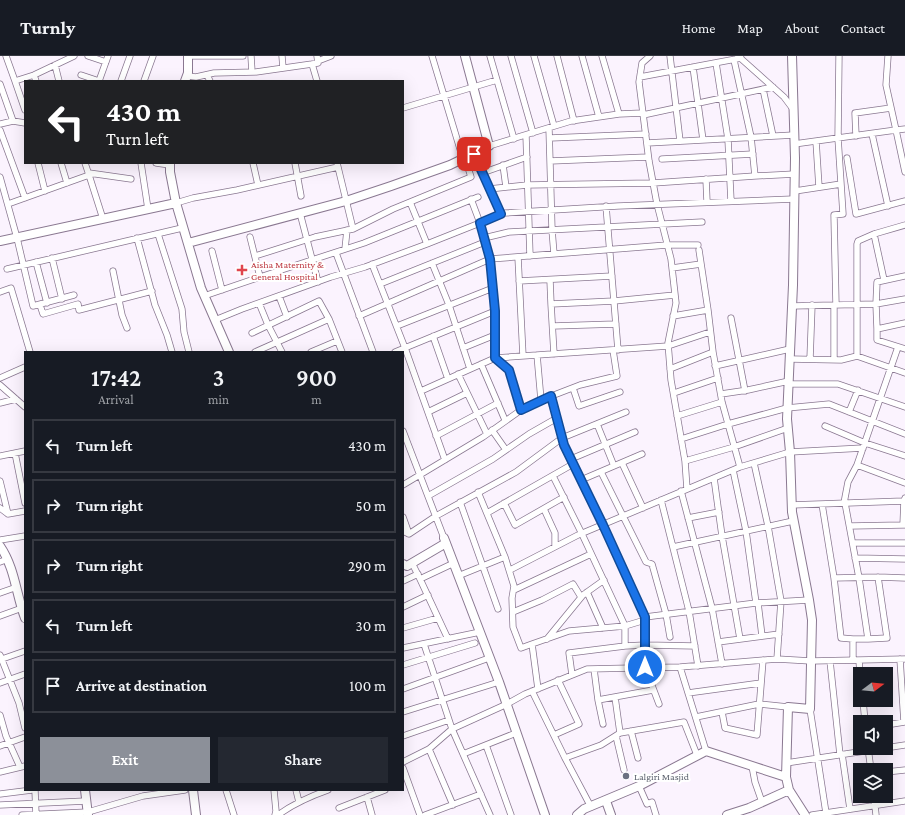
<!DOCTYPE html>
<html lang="en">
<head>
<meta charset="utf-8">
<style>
  :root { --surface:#171b24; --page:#242831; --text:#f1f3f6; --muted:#9ea1a6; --line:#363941; --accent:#8c9099 }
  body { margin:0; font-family:"Crimson Pro",serif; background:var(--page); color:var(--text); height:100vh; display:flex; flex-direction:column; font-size:15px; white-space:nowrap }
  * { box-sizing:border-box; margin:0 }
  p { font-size:13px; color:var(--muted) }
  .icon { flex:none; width:22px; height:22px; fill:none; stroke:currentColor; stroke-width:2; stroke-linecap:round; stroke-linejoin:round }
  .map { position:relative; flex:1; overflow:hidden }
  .details { position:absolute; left:24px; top:295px; width:380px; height:440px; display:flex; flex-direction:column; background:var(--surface); border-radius:0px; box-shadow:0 4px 16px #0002 }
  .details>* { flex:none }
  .banner { position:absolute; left:24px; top:24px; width:380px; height:84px; border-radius:0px; box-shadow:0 4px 16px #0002; background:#202124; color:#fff; overflow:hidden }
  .needle { width:26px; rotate:74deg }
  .controls { position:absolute; left:853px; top:611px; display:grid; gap:8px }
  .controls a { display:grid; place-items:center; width:40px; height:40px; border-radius:0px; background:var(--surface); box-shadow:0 4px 16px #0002; font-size:20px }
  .pin { position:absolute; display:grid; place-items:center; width:34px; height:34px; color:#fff; margin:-17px; border-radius:8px; box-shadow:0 2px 6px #0006 }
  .me { position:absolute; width:44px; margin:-22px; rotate:0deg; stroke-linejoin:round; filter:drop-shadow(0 0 3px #0008) }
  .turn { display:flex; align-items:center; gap:14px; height:84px; padding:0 16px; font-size:18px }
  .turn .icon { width:52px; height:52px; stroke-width:2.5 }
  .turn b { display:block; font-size:28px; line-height:34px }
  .eta { display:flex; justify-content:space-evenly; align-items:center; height:68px; text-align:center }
  .eta b { font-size:24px; font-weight:600; line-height:28px }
  .cta { display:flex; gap:8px; margin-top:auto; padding:8px 16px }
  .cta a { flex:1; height:46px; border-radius:0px; background:var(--accent); color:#fff; font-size:16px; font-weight:600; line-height:46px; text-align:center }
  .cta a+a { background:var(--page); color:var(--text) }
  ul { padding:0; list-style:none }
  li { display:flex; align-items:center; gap:12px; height:54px; margin:0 8px 6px; padding:0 8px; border:2px solid var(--line); border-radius:0px }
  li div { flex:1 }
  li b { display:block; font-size:15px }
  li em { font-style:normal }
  header { display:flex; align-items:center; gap:24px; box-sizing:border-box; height:56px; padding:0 20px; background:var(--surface); border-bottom:1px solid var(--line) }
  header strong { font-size:19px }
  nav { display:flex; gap:22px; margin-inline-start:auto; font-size:14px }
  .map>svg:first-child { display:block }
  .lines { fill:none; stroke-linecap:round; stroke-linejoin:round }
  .street-casing { stroke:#8a7891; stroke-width:7 }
  .secondary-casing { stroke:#8a7891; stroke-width:10 }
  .street { stroke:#fff; stroke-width:5.5 }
  .secondary { stroke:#fff; stroke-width:8 }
  .route-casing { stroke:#114b97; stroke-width:10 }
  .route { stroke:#1a73e8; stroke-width:7 }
  .health-dot { fill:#e0444e; stroke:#fff; stroke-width:1.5 }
  .worship-dot { fill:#6b7280; stroke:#fff; stroke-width:1.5 }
  .labels { text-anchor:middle; stroke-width:4; stroke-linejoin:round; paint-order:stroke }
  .health-label { font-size:10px; fill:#be3a42; stroke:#fff; text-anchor:start }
  .worship-label { font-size:10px; fill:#5b616d; stroke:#fff; text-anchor:start }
</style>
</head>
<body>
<header>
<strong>Turnly</strong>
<nav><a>Home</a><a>Map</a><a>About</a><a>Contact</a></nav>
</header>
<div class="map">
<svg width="905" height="759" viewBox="0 0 905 759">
  <rect width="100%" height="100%" fill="#fbf3fe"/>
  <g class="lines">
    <defs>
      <path id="street" d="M6,0l9,25 19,-6 40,-19
        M88,0l18,6
        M188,0h55
        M251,0l1,16
        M282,0l1,12
        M432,0l31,103
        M490,0l24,83
        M511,0l22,77
        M534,0l20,70
        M557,0l17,65
        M582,0l17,61
        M602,0l17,58 24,-1
        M650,0l-8,7 -3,19 10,79 8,43 14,55 5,44 -8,40 3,37 14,81 2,28
        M670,0l10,85
        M738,0l46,41 9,12
        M888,0l-2,29 10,45 9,-1
        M734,4l17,77 4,39 40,-2
        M318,5l13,-5
        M716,7l12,76 3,62
        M55,9l4,16
        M693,11l10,73
        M34,19l2,6
        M81,19l18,6
        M207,19l3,6
        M187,20l9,1 18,-4 42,-1 56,-8
        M640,21l101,-19
        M15,25l10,29
        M99,25l9,-25
        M121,25l9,-25
        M144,25l9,-25
        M317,25l-5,-17 6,-1 -1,-7
        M0,28l13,37
        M763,33l10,47
        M403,52l94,-28
        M643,59l130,-28
        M0,68l13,-3 12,2
        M549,72l3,102 2,24
        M0,74l25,68
        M872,78l16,72
        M526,79l4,121
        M856,80l-1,-23 36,-5
        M550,82l96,-4
        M816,85l3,46
        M647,87l147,-8
        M794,88l102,-14 9,42
        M489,90l82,-25 48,-7
        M474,98l27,61
        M847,102l9,56 49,-13
        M662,103l91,-5
        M550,105l98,-4
        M38,107l7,28
        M61,107l6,20
        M85,107l4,12
        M141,107l7,46
        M156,107l14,2
        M253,107l5,22
        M295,107l6,33
        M337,107l16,66
        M503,109l3,22
        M89,117l42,6
        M482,117l45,-16
        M0,121l17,61 16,68 41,-11
        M706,123l1,23
        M489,133l38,-4 126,-2 102,-7
        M795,135l46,-7
        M410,146l17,42
        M176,147l17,-5 44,-8 101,-23
        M8,148l81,-29 14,44
        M606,150l12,144
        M300,157l18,69
        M158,178l24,75 2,23 5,20
        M874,178l-16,7 -1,3v112l48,17
        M137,182l18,67 12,30 5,17
        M484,182l25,-6 193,-10
        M345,193l2,-19
        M699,194l9,60
        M212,195l10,39
        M336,197l37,99
        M255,200l60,-19 38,-8 40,-20 78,-32 -6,-19
        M518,201l5,99
        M52,202l10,41
        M36,206l11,41
        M432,207l17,42 21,64
        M372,208l33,84 40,112
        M672,212l29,-4
        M7,213l175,-41
        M113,215l9,44 5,13
        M260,221l104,-34 114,-46
        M550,224l1,24
        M884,224l-10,-46 31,-9
        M519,225l93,-5
        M380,228l105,-42
        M0,236l11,-4 19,64
        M204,240l56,-19 -10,-40
        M279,240l8,21
        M905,243l-29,5 1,25 28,-6
        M259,247l9,22 14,27
        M40,249l3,9 35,-10 1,6 73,-19
        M836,249l-2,-90 9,-1 -5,-76 1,-82
        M792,250l84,-2 1,-22 28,-6
        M495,255v47l14,12 12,40
        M359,260l131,-57 177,-14h31
        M673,260l35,-6 5,42
        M731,262l14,73
        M215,264l27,-11 89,-32 34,-10 62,-23 78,-31 113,-7 176,-7
        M397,270l96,-38
        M553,270l63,-2
        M877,273v11l28,9
        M252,277l67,-32 10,18
        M433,280l15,43
        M898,291l-41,118 48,18
        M463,292l32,-13
        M255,296l74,-33 13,33
        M311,296l26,-11
        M395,296l100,-41 -5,-52 -10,-36 -9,-24
        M554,298l-3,-50 63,-3 61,-6
        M537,299l4,45
        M790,303l51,1 16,-4
        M810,303l2,-54
        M834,303v-54
        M481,308l24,56
        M715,310l75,-17
        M670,313l43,-17 9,50 18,65
        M458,318l29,60
        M0,322l25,-11
        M788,328h50l67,23
        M0,329l25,22
        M573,332l6,18 41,-14
        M421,335l74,-33 173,-12 42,-14
        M674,337l44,-15
        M721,338l27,-4 41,-9
        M551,340l13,49 39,80 42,92v50l14,37
        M0,347l16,-4
        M428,356l39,-19
        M849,356l9,-22
        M677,360l45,-14
        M597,368l17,42
        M825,370l40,17 40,13
        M492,374l14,20
        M403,375l41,107
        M436,380l62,-33
        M681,383l47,-15 59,-16 42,-4 76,30
        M15,397l10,50
        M0,400l25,-5
        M571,403l64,-27
        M685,405l49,-14 54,-19
        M622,407l21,45
        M733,414l13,61 10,72
        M601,416l45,90 6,2 14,50 4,23
        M553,420l29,58 43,92 20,-6
        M714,422l8,58 18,103
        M581,424l61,-26
        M0,425l8,33
        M403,429l80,-48 38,-27 20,-10 39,-15 37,-9 -4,-26
        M681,435l31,117 10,56
        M428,440l65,-37 36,-25 28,-16
        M661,444l28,111 9,55
        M904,445l-1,24h2
        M460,446l38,107
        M504,447l11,22 49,-28
        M844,447l4,-21 9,-17
        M845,447l14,75 9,61h-15
        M822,448l12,74 44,-1 27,1
        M791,449l113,-4 1,-3
        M0,452l8,6 17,-3
        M544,453l11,24v13
        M487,457l86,-49
        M403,461l6,17
        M688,462l31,-6
        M850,470l53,-1
        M403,475l6,3 27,-18 80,-44 46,-34 64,-26
        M0,484l25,-4
        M853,487h52
        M673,491l120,-26
        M505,501l9,29 -2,12 1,29 8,21 11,-4
        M855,502l50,1
        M0,506l8,-3
        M412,507l8,16 34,-16
        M510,514l68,-35 162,-68 50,-15 73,-4
        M458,520l47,-19 -27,-65
        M834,522l7,60 12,1v21
        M420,523l28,60
        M403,525l15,-7
        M514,534l77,-36
        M587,536l16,36
        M0,537l17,-6
        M758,547l4,33
        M403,551l25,-12
        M513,556l29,-12 31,-16 8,13
        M0,560l22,-8
        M645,561l111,-14 53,-3
        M403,572l35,-10
        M547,583l36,-44 21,-15
        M868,583l19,-1 -9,-61
        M718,586l61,-8
        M424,588l28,85 38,86
        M625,590l20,-1 50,1
        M403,592l77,-16
        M0,599l19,48 6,25
        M2,603l23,-8
        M777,603l34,2 94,-2
        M900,603l4,63
        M859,604l1,14
        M830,605l10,94
        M403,609l72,-22
        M680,611l26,84
        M594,613l4,31 5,24
        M0,627l25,-9
        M403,633l86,-31
        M538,633l-6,-45 37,-13 56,-5v20l-56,7 3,22
        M532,635l33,67
        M688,637l73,-10
        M615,641l5,36
        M598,644l55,-10
        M863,644l2,22
        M810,653l16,104
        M403,656l96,-30
        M722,656l3,16 32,7 6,-75
        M0,659l6,21 14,31
        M696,661l63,-13 29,3
        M886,669l19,-3
        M631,675l7,27
        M554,679l25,-11 -21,-44
        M403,680l46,-16
        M616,680l8,34
        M486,689l25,70
        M0,690l25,-9
        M868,692l3,22
        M429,693l24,56
        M463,698l53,-21
        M842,698l8,55
        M403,706l26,-13 23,-20 55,-25 18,-10 62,-25 93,-2 97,-8 4,-58 -13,-75 -14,-63
        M786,707l119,-18
        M752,710l3,16 7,20
        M403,712l17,47
        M0,716l25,-6
        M886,716l19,-2
        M639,730l8,18 5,-2 4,13
        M35,734l1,25
        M226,734l8,25
        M274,734l2,21 -1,4
        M296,734l3,12
        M0,738l32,-4
        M874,740l2,19
        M367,741l5,18
        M0,749l86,-4
        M591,751l-26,-49 36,-13 19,-12 64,-11 13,33
        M339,752l46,-18
        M22,759l66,-3 55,-16 42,-6
        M278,759c15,-11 33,-19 50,-25
        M425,759l56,-21
        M812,759l93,-14"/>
      <path id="secondary" d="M792,0l3,102 -2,127 -6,134 3,33 2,60 17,88 3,20 -2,89 -22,-2 -2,70 3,13 16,25
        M185,25l3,-8v-17
        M170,107v9l6,31 25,85 28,64
        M0,185l176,-38
        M188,187l158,-42 45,-15 59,-21 39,-19 -24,-90
        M444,482l55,144 46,133
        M0,490c15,22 16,48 25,72
        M403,508l4,2 39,-23
        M85,734l3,25
        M193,734l3,25
        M606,745l5,14
        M577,759l7,-6 55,-23 67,-35 80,26
        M727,759l22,-7 40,-18"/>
    </defs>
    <use href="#street" class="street-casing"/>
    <use href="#secondary" class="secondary-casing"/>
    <use href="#street" class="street"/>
    <use href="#secondary" class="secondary"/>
  </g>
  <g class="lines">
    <defs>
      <path id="route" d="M474,98l27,60 -21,9 10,36 5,52v47l14,12 12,40 30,-14 13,49 39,80 42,92v50"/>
    </defs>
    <use href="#route" class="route-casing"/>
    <use href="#route" class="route"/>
  </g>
  <path class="health-dot" d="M240 208h4v4h4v4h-4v4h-4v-4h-4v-4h4z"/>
  <circle class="worship-dot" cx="626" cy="720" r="4"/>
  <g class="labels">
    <g class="health-label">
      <text x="251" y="212">Aisha Maternity &amp;<tspan x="251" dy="12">General Hospital</tspan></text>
    </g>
    <g class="worship-label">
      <text x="634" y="724">Lalgiri Masjid</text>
    </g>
  </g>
</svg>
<div class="controls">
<a><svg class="needle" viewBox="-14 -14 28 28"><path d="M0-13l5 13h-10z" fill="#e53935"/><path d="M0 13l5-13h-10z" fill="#9ea1a6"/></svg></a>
<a><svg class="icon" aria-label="sound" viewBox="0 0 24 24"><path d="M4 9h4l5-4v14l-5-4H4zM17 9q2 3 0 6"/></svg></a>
<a><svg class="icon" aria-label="layers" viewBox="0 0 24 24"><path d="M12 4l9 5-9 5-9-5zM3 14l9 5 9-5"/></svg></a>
</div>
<div class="pin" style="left:474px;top:98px;background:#d93025"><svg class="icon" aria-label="arrive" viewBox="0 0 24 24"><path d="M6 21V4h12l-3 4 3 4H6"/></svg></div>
<svg class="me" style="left:645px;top:611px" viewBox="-20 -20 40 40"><circle r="17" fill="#1a73e8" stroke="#fff" stroke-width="3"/><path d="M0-11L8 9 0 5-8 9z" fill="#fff"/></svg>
<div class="banner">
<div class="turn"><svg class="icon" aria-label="left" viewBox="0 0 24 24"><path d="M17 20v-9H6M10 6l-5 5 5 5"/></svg><div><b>430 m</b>Turn left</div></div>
</div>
<section class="details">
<div class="eta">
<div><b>17:42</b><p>Arrival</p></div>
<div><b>3</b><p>min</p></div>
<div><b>900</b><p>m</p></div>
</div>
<ul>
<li><svg class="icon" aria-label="left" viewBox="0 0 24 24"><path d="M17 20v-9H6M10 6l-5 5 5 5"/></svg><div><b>Turn left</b></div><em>430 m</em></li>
<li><svg class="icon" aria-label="right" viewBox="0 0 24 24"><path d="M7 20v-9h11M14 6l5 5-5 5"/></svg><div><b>Turn right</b></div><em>50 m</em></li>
<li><svg class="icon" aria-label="right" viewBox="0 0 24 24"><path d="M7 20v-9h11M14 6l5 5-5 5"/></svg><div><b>Turn right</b></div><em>290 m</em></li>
<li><svg class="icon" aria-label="left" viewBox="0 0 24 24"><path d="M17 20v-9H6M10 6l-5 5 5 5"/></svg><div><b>Turn left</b></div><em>30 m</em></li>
<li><svg class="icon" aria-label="arrive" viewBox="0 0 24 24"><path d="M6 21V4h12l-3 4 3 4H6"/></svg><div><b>Arrive at destination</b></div><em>100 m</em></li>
</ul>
<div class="cta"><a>Exit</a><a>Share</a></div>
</section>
</div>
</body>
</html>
